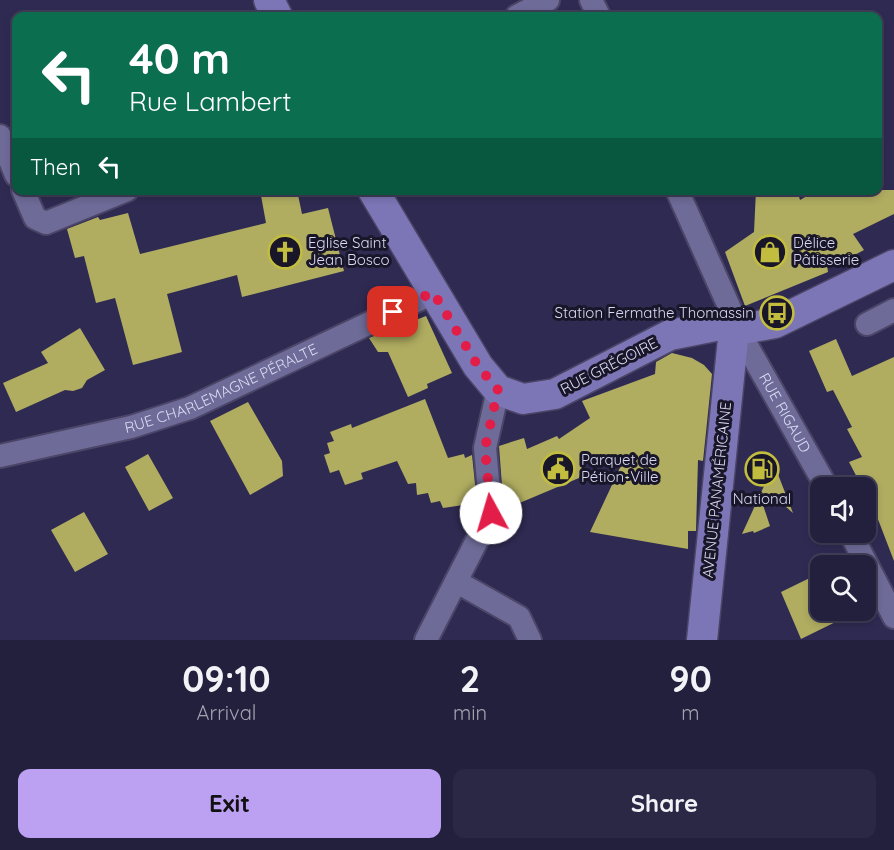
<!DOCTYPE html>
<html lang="en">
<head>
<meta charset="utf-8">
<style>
  :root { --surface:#23203e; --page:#2b2845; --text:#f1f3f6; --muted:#a3a3b0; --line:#403e58; --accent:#bca0f2 }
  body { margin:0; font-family:Quicksand,sans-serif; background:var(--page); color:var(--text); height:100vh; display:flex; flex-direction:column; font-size:22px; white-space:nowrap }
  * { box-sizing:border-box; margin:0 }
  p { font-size:20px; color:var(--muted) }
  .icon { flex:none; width:33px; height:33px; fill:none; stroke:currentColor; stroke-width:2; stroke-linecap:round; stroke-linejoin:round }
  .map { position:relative; height:640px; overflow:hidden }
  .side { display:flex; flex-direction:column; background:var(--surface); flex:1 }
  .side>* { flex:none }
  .guide { position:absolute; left:12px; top:12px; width:870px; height:183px; border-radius:12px; box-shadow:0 3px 9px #0003,0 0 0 2px var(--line); background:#0b6e4f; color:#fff; overflow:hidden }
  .tools { position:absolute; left:810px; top:477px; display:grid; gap:12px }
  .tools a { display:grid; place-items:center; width:66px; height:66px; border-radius:12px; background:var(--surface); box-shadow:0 3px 9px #0003,0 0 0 2px var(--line); font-size:30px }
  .pin { position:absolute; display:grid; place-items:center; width:51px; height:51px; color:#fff; margin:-26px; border-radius:12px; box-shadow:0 3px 9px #0006 }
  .me { position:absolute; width:66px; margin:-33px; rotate:354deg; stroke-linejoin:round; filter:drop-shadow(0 0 4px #0008) }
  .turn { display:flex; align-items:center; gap:21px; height:126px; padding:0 18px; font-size:27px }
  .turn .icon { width:78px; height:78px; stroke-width:2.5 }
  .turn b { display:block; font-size:42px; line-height:51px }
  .then { display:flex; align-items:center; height:57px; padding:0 18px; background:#0003; gap:12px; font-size:22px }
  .eta { display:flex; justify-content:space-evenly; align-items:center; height:102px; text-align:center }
  .eta b { font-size:36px; font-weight:700; line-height:42px }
  .action { display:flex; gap:12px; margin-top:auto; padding:12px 18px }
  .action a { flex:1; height:69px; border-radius:12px; background:var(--accent); color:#111; font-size:24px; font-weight:700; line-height:69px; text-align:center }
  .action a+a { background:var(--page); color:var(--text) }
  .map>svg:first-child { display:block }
  .building { fill:#b0ad61 }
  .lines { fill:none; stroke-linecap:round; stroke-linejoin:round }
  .minor-casing { stroke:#4b4567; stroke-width:26 }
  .major-casing { stroke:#4b4567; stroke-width:33 }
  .minor { stroke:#6e6b98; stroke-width:22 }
  .major { stroke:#7c76b7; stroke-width:30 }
  .route { stroke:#e11d48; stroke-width:10; stroke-dasharray:0 18 }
  .labels { text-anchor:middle; stroke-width:6; stroke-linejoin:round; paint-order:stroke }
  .poi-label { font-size:15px; fill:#dbdaf4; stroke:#181628; text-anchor:start }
  .street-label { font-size:15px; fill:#dbdaf4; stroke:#181628 }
</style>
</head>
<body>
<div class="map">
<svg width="894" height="640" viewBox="0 0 894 640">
  <rect width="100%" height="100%" fill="#2f2a52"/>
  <path class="building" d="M260,190h37l5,24 26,-6 16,63 -102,26 -5,-22 -70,19 15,58 -49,13 -18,-67 -19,5 -12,-47 -9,2 -8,-29 31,-12 2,3 28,-7 12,41 126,-31z
    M756,190h41l3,10 17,-10h77v24l-41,20 11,16 -19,10 -18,5 1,7 -83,34 -20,-54 29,-20z
    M426,316l26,57 -25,11 1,4 -20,9 -20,-45h-10l-9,-14z
    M80,328l25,42 -18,10 -5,8 -9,3 -8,-1 -49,22 -13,-29 45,-20 -7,-11z
    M836,339l16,37 42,-19v204l-28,-73 -5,-3 -12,-23 13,-5 -15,-28 5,-2 -19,-37 -6,2 -18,-41z
    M672,353l20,5 12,7 8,9 -9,87 -5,-1 -2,71h-8v18l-98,-17 35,-75 -8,4h-33l-5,17 -69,29 -3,-9 -4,1 -4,-53 25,-8 3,11 30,-13 2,3 31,-21 -8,-17 73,-27 1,-12z
    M425,399l23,59 16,-4 1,4 7,-3 5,48 -34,5 -3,-7 -9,2 -3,-10 -11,2 -1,-12 -8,1 -11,-23 -36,12 2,6 -18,6 -6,-15 -9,3 -6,-18 6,-2 -3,-10 7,-2 -4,-9 21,-8 1,4z
    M248,402l34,59 1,15 -33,19 -40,-74z
    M148,454l25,44 -24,13 -24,-44z
    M760,454l14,10 19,49 -15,-13 -15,5 7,21 -16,7 -1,-2 -11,3 22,-48 -18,-17z
    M84,512l24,42 -33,18 -24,-42z
    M820,573v37h40l-59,29 -20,-47z"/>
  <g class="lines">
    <defs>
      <g id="minor">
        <path d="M591,0l8,16"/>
        <path d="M517,16l31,-16"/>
        <path d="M0,136l16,39"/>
        <path d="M23,190l12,28 11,5 81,-33"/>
        <path d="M677,190l54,121"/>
        <path d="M867,324l27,-14"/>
        <path id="s1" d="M742,337l85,151"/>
        <path id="s2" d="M0,456l131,-29 59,-19 243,-115"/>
        <path d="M850,532l44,85"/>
        <path d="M457,582l62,35 11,23"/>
        <path d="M426,640l65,-127 -6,-65 13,-58"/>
      </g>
      <path id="major" d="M269,0l8,16
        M373,190l105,176 20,24 25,9 32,-5 115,-59 50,-10
        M748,328l27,-5 119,-58
        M702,640l31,-301"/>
    </defs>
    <use href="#minor" class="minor-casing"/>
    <use href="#major" class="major-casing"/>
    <use href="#minor" class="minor"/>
    <use href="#major" class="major"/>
  </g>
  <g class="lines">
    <path class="route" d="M393,312l40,-20 45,74 20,24 -13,58 6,65"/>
  </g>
  <defs>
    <symbol id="church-ring" viewBox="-11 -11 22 22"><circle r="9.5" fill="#181628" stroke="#c2bd3f" stroke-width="1.5"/><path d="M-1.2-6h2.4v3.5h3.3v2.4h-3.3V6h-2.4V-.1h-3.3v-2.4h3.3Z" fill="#c2bd3f"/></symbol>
    <symbol id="shop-ring" viewBox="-11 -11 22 22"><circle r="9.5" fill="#181628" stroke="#c2bd3f" stroke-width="1.5"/><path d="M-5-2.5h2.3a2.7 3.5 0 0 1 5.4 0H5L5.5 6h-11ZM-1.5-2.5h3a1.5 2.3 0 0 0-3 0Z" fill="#c2bd3f"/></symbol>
    <symbol id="bus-ring" viewBox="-11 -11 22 22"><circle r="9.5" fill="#181628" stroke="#c2bd3f" stroke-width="1.5"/><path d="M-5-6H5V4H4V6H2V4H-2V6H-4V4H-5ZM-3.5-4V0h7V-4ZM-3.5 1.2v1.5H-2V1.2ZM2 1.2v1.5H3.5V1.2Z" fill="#c2bd3f"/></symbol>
    <symbol id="civic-ring" viewBox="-11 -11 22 22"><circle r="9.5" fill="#181628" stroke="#c2bd3f" stroke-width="1.5"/><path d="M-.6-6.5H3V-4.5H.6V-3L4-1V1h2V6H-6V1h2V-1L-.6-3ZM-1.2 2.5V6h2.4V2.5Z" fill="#c2bd3f"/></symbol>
    <symbol id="fuel-ring" viewBox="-11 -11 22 22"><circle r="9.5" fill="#181628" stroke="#c2bd3f" stroke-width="1.5"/><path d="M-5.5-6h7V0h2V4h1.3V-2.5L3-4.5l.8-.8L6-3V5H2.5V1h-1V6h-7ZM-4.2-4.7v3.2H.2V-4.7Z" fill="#c2bd3f"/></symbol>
  </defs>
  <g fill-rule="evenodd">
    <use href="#church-ring" x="266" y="233" width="38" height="38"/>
    <use href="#shop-ring" x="751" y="233" width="38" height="38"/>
    <use href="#bus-ring" x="758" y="294" width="38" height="38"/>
    <use href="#civic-ring" x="539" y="450" width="38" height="38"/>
    <use href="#fuel-ring" x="743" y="450" width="38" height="38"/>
  </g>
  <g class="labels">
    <g class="poi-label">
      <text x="308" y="248">Eglise Saint<tspan x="308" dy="17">Jean Bosco</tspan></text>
      <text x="793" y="248">Délice<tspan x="793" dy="17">Pâtisserie</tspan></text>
      <text x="754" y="318" text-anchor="end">Station Fermathe Thomassin</text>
      <text x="581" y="465">Parquet de<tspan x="581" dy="17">Pétion-Ville</tspan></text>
      <text x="762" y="504" text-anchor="middle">National</text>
    </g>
    <g class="street-label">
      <text transform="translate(609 366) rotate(-27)" y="5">RUE GRÉGOIRE</text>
      <text dy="5" stroke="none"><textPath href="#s2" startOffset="232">RUE CHARLEMAGNE PÉRALTE</textPath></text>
      <text dy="5" stroke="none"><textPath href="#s1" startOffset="87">RUE RIGAUD</textPath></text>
      <text transform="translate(717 490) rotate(-84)" y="5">AVENUE PANAMÉRICAINE</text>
    </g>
  </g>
</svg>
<div class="tools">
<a><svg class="icon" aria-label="sound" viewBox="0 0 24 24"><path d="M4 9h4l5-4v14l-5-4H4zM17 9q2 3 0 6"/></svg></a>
<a><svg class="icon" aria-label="search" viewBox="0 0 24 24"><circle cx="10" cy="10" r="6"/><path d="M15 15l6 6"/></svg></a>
</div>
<div class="pin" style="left:393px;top:312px;background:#d93025"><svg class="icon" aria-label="arrive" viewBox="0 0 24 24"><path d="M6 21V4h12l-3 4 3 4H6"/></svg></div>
<svg class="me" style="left:491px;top:513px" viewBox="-20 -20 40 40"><circle r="19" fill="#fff"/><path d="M0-13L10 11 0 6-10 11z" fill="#e11d48"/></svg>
<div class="guide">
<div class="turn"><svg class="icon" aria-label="left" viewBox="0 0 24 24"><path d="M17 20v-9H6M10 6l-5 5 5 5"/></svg><div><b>40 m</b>Rue Lambert</div></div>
<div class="then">Then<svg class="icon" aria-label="left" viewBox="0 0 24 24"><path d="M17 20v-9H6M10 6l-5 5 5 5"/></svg></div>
</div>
</div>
<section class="side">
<div class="eta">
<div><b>09:10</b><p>Arrival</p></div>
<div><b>2</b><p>min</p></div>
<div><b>90</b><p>m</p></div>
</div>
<div class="action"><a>Exit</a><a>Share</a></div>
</section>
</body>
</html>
